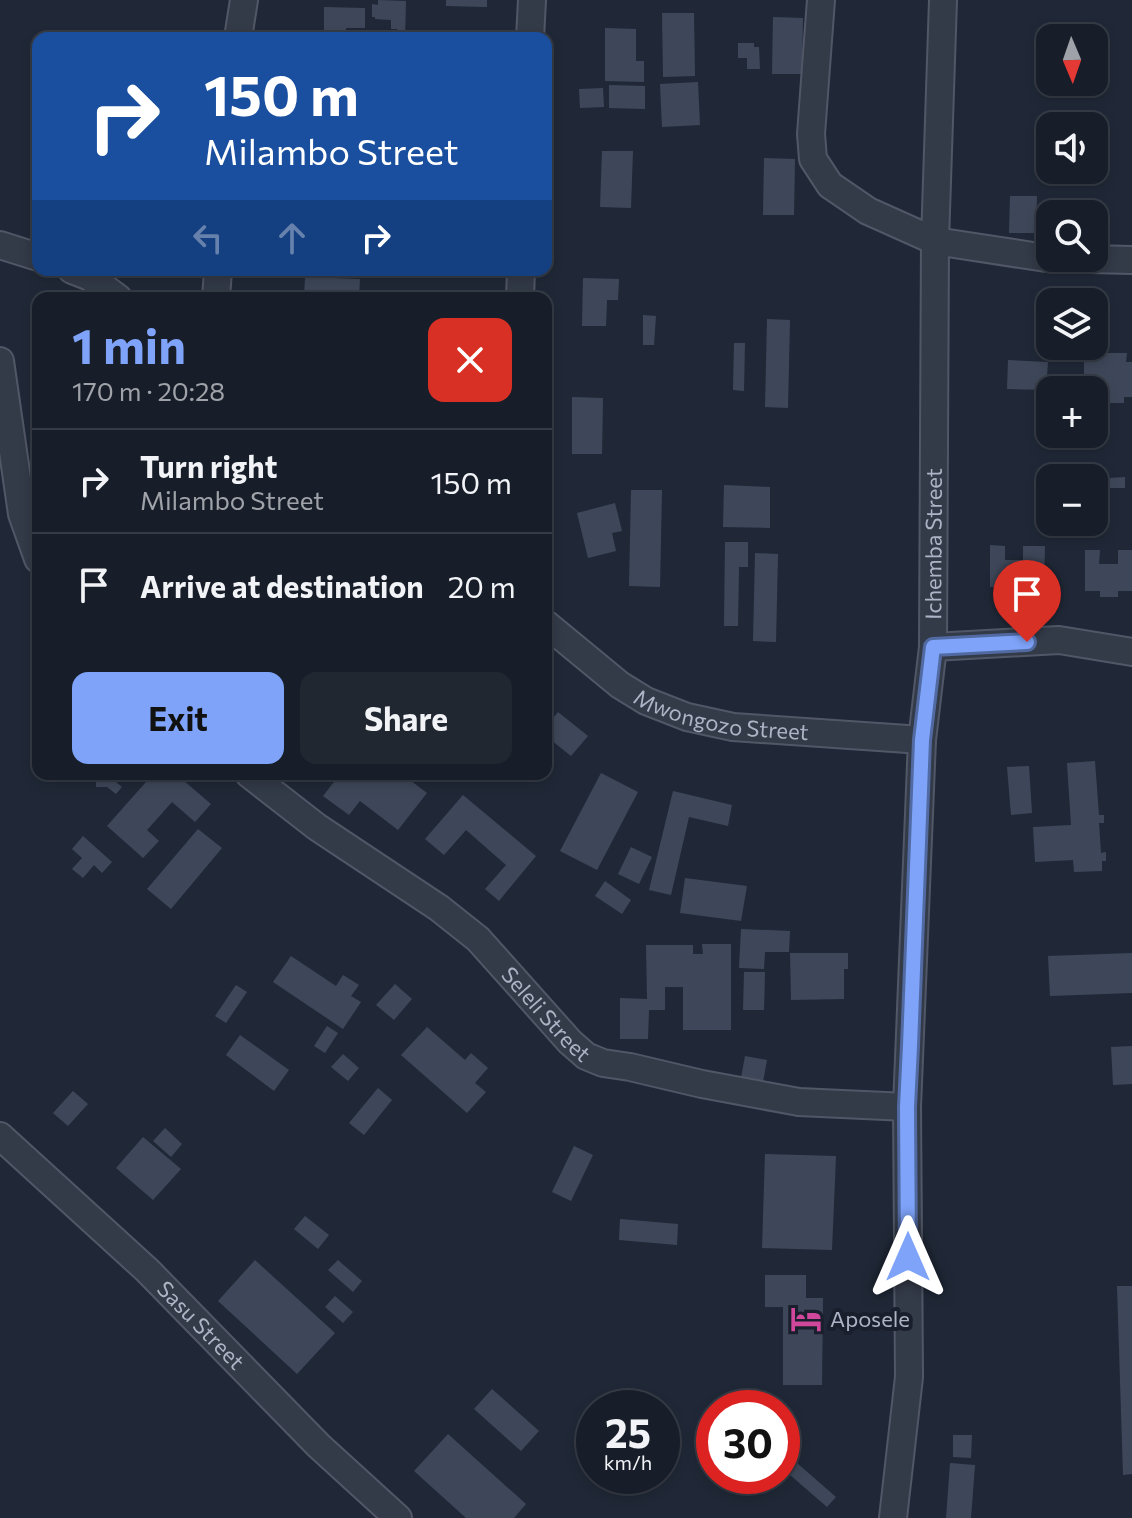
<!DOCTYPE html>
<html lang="en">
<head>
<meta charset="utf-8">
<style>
  :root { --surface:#181e29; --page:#212731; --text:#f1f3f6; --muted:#9fa2a8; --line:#363c46; --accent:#7ea3f9 }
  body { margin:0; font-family:Commissioner,sans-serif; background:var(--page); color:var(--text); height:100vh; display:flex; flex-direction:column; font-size:30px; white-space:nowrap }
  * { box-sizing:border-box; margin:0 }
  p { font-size:26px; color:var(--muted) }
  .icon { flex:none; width:44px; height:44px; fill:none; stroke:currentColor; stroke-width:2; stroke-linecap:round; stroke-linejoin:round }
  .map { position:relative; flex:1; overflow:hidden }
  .sheet { position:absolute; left:32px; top:292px; width:520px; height:488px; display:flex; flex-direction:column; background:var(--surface); border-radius:16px; box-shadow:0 4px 12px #0003,0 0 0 2px var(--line) }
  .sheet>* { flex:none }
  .top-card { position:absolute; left:32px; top:32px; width:520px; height:244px; border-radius:16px; box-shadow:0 4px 12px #0003,0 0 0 2px var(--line); background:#1a4fa0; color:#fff; overflow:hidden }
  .needle { width:52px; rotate:178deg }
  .fabs { position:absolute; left:1036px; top:24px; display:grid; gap:16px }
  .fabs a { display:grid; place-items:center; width:72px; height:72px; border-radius:16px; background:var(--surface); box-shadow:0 4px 12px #0003,0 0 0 2px var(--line); font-size:40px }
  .speed { position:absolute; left:576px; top:1390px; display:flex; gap:16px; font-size:40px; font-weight:700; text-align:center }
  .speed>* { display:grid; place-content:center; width:104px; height:104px; border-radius:50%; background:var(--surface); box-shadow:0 4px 12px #0003,0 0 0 2px var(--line); line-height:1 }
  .speed small { font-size:20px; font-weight:400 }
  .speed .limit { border:12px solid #d22; background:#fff; color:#111 }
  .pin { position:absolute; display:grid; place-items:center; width:68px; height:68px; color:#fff; margin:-82px -34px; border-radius:50% 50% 50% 0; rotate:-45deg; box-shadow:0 0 8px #0007 }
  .pin .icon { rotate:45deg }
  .me { position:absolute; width:88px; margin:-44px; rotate:0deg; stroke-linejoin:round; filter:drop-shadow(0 0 6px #0008) }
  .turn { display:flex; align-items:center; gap:28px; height:168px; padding:0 40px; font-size:36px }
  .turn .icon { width:104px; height:104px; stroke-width:2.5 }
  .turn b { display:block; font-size:56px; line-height:68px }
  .lanes { display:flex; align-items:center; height:76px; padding:0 40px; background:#0003; justify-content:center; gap:40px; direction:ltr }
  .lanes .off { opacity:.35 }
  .round { display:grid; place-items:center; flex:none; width:84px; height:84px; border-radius:16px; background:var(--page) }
  .overview { display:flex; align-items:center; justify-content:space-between; height:136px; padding:0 40px }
  h1 { font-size:48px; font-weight:700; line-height:60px; color:var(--accent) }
  .cta { display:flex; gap:16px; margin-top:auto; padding:16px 40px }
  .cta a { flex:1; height:92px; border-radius:16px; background:var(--accent); color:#111; font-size:32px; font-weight:700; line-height:92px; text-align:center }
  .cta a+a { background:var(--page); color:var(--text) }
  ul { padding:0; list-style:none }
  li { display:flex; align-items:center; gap:24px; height:104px; padding:0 40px; border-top:2px solid var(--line) }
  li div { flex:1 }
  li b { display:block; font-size:30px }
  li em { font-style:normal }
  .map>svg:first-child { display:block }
  .building { fill:#3e4759 }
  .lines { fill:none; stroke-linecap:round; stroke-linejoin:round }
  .minor-casing { stroke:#515766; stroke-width:30 }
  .minor { stroke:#333a48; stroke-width:26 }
  .route-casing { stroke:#526aa2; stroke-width:20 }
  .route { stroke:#7ea3f9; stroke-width:14 }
  .labels { text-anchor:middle; stroke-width:8; stroke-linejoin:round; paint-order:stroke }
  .street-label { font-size:22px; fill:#adb4c5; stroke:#191f2c }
  .poi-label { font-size:22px; fill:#adb4c5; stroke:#191f2c; text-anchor:start }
</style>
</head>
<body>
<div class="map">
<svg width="1132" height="1518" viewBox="0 0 1132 1518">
  <rect width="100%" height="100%" fill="#202837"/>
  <path class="building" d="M378,0l28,1 -1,37h-8v-9h-6v-9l-16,-1v-2h-3v-13l6,1z
    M446,0h41v7l-41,-1z
    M324,7l41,1v20h-19v10h-22z
    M662,13h32l1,63 -32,1z
    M773,17l30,1 -1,56h-30z
    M605,28l31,1v32h8v21l-39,-1z
    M738,43h16v4h5l1,22h-13v-11h-9z
    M698,82l2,43 -38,2 -2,-43z
    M609,85l36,1v23l-36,-1z
    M603,88l1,19 -24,1 -1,-19z
    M602,151h31l-2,57 -31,-1z
    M764,158l31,1 -1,56h-31z
    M1010,196h27l-1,37h-27z
    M408,270h51v6l-51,-1z
    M305,277l55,2 -1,19h-55z
    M583,278l36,1 -1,21h-11l-1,26h-24z
    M643,315l13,1 -2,29h-11z
    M767,319l23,1 -2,88 -23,-1z
    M734,343h11l-1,48 -11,-1z
    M1084,353h43l-1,9h6v35h-8v6h-30v-13h-10z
    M1008,360l40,2 -2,28 -39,-1z
    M572,397l31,1 -1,56h-30z
    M1101,472v21h-7v-15h-12v-5z
    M1125,477v11h-15l-1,-10z
    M724,485l46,2v41l-47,-1z
    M631,490h31l-2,97 -31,-1z
    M615,503l7,28 -10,2 4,18 -28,7 -11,-45z
    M725,542h23v25h-9l-1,59h-14z
    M990,545l15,1v14h18v-14h22l-1,41h-21v6h-18v-7l-15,1z
    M1085,550h15l-1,14h19v-14h14v41h-14v6h-18v-6h-15z
    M755,553l23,1 -2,88 -23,-1z
    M558,712l30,24 -17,20 -25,-20v-9z
    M1095,761l4,54h5v8h-5l2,30 5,-1v9h-4v10l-28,1 -1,-12 -38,2 -2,-35 38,-2 -4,-62z
    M1029,766l3,47 -21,2 -4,-48z
    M601,773l37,19 -41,78 -37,-19z
    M153,774h23l35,30 -16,18 -23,-20 -25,28 12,11 -16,17 -36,-32z
    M340,774h62l25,19 -29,37 -38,-29 -11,14 -26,-19z
    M109,776l13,11 -6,7 -9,-7h-11v-10z
    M673,791l59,14 -4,21 -39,-9 -18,78 -22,-5z
    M463,795l73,61 -37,45 -14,-12 21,-24 -40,-35 -22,25 -19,-16z
    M198,829l24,19 -51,61 -24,-20z
    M83,836l29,26 -10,11 -8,-8 -11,13 -11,-9 10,-11 -10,-9z
    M631,847l21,10 -13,27 -21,-10z
    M685,878l62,8 -6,35 -61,-8z
    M605,881l26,19 -9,14 -27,-18z
    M741,929l49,2 -1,21h-24l-1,17 -25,-1z
    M702,944h29v86h-48v-43h-18v23h-16l-1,29h-28v-41l27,1 -1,-54h47v9h10z
    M790,953h58v16h-4v30l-53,1z
    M1132,953v40l-82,3 -2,-40z
    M291,956l45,30 7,-11 16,10 -8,11 10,6 -18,27 -70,-47z
    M744,972h21l-1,38h-21z
    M395,984l17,15 -18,21 -18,-15z
    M236,985l11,7 -21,31 -11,-7z
    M327,1026l11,7 -13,20 -11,-7z
    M427,1027l38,33 6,-7 17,15 -13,15 11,9 -19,21 -66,-58z
    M240,1035l49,35 -15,21 -48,-36z
    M1132,1046v38l-19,1 -2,-38z
    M343,1054l16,14 -11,13 -17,-14z
    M745,1056l22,4 -4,22 -22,-4z
    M378,1088l14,12 -28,35 -15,-12z
    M73,1091l15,13 -20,22 -15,-13z
    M165,1128l17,16 -11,13 -18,-16z
    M143,1137l38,32 -28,31 -37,-32z
    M574,1146l19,9 -22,46 -19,-9z
    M765,1154l71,2 -4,94 -70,-2z
    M305,1216l24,19 -11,14 -24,-20z
    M620,1219l58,5 -1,21 -58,-5z
    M255,1260l80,73 -38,41 -79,-73z
    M338,1260l24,21 -9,11 -25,-22z
    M765,1275h41v23h17l-1,87h-39v-78h-18z
    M1117,1286h15v188l-9,1z
    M335,1296l18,16 -10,11 -18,-16z
    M492,1389l47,42 -18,20 -47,-42z
    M448,1434l78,70 -12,14h-48l-52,-47z
    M953,1435h19l-1,23 -18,-1z
    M782,1450l54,47 -9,10 -45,-39z
    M950,1463l25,2 -4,53h-25z"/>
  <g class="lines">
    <defs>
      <g id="minor">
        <path d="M821,0l-10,134 2,25 17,26 38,26 67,30 111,17 86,2"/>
        <path d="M238,38l6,-38"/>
        <path d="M530,38l2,-38"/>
        <path d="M0,245l38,12"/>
        <path d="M72,270l18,7 28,21"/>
        <path d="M216,298l2,-28"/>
        <path d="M520,298l1,-28"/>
        <path d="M0,361l22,153 16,45"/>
        <path id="s1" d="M546,624l74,61 26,16 41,16 46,10 189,13"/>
        <path d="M933,647l126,-7 73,12"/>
        <path id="s2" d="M249,774l68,53 122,81 39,31 92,103 16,14 17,7 27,4 72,17 97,18 108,5"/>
        <path id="s3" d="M0,1136l147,134 172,176 79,72"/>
        <path id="s4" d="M893,1518l16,-141 -2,-270 15,-367 11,-93 2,-406 8,-241"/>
      </g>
    </defs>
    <use href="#minor" class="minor-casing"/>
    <use href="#minor" class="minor"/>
  </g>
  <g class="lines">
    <defs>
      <path id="route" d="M908,1257l-1,-150 3,-61 12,-306 11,-93 94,-5"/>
    </defs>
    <use href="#route" class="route-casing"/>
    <use href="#route" class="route"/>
  </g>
  <defs>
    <symbol id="hotel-bare" viewBox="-9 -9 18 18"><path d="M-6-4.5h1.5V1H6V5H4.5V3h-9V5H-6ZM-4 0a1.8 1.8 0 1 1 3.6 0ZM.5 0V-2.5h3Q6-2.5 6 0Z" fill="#d1479c" stroke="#191f2c" stroke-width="2.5" paint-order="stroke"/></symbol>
  </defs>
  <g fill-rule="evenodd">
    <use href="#hotel-bare" x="784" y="1297" width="44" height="44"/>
  </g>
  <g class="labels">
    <g class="street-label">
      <text dy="8" stroke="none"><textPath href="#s4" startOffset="976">Ichemba Street</textPath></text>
      <text dy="8" stroke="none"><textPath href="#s1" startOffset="204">Mwongozo Street</textPath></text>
      <text dy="8" stroke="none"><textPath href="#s2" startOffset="384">Seleli Street</textPath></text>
      <text dy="8" stroke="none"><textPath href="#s3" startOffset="276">Sasu Street</textPath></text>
    </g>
    <g class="poi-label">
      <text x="830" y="1327">Aposele</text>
    </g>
  </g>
</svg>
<div class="fabs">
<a><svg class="needle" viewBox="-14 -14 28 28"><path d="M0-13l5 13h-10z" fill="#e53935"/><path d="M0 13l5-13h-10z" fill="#9fa2a8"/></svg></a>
<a><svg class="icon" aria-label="sound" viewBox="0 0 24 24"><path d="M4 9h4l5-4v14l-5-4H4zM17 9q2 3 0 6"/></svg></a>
<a><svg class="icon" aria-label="search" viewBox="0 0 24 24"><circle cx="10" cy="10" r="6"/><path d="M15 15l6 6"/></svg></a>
<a><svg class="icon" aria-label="layers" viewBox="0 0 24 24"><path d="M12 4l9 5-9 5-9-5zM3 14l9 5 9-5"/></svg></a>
<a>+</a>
<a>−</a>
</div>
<div class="speed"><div>25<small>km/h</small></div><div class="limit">30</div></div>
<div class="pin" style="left:1027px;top:642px;background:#d93025"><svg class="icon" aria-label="arrive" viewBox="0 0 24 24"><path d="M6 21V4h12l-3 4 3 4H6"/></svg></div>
<svg class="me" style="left:908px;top:1257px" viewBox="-20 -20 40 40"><path d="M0-17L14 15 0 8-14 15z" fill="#7ea3f9" stroke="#fff" stroke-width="4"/></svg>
<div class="top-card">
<div class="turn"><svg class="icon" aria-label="right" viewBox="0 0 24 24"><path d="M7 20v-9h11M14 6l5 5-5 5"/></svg><div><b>150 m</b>Milambo Street</div></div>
<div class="lanes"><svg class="icon off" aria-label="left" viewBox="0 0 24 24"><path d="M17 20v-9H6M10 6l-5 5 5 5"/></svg><svg class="icon off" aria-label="ahead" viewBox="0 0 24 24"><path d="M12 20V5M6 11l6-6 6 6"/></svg><svg class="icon" aria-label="right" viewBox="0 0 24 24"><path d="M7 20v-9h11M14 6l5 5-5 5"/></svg></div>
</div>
<section class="sheet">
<div class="overview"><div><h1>1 min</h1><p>170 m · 20:28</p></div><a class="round" style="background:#d93025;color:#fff"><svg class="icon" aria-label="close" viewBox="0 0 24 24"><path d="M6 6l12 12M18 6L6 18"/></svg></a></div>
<ul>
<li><svg class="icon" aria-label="right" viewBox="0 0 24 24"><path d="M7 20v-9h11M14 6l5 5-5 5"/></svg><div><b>Turn right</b><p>Milambo Street</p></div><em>150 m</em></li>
<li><svg class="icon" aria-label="arrive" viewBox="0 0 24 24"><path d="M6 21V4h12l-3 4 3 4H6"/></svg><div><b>Arrive at destination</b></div><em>20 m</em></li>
</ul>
<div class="cta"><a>Exit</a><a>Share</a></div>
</section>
</div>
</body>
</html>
